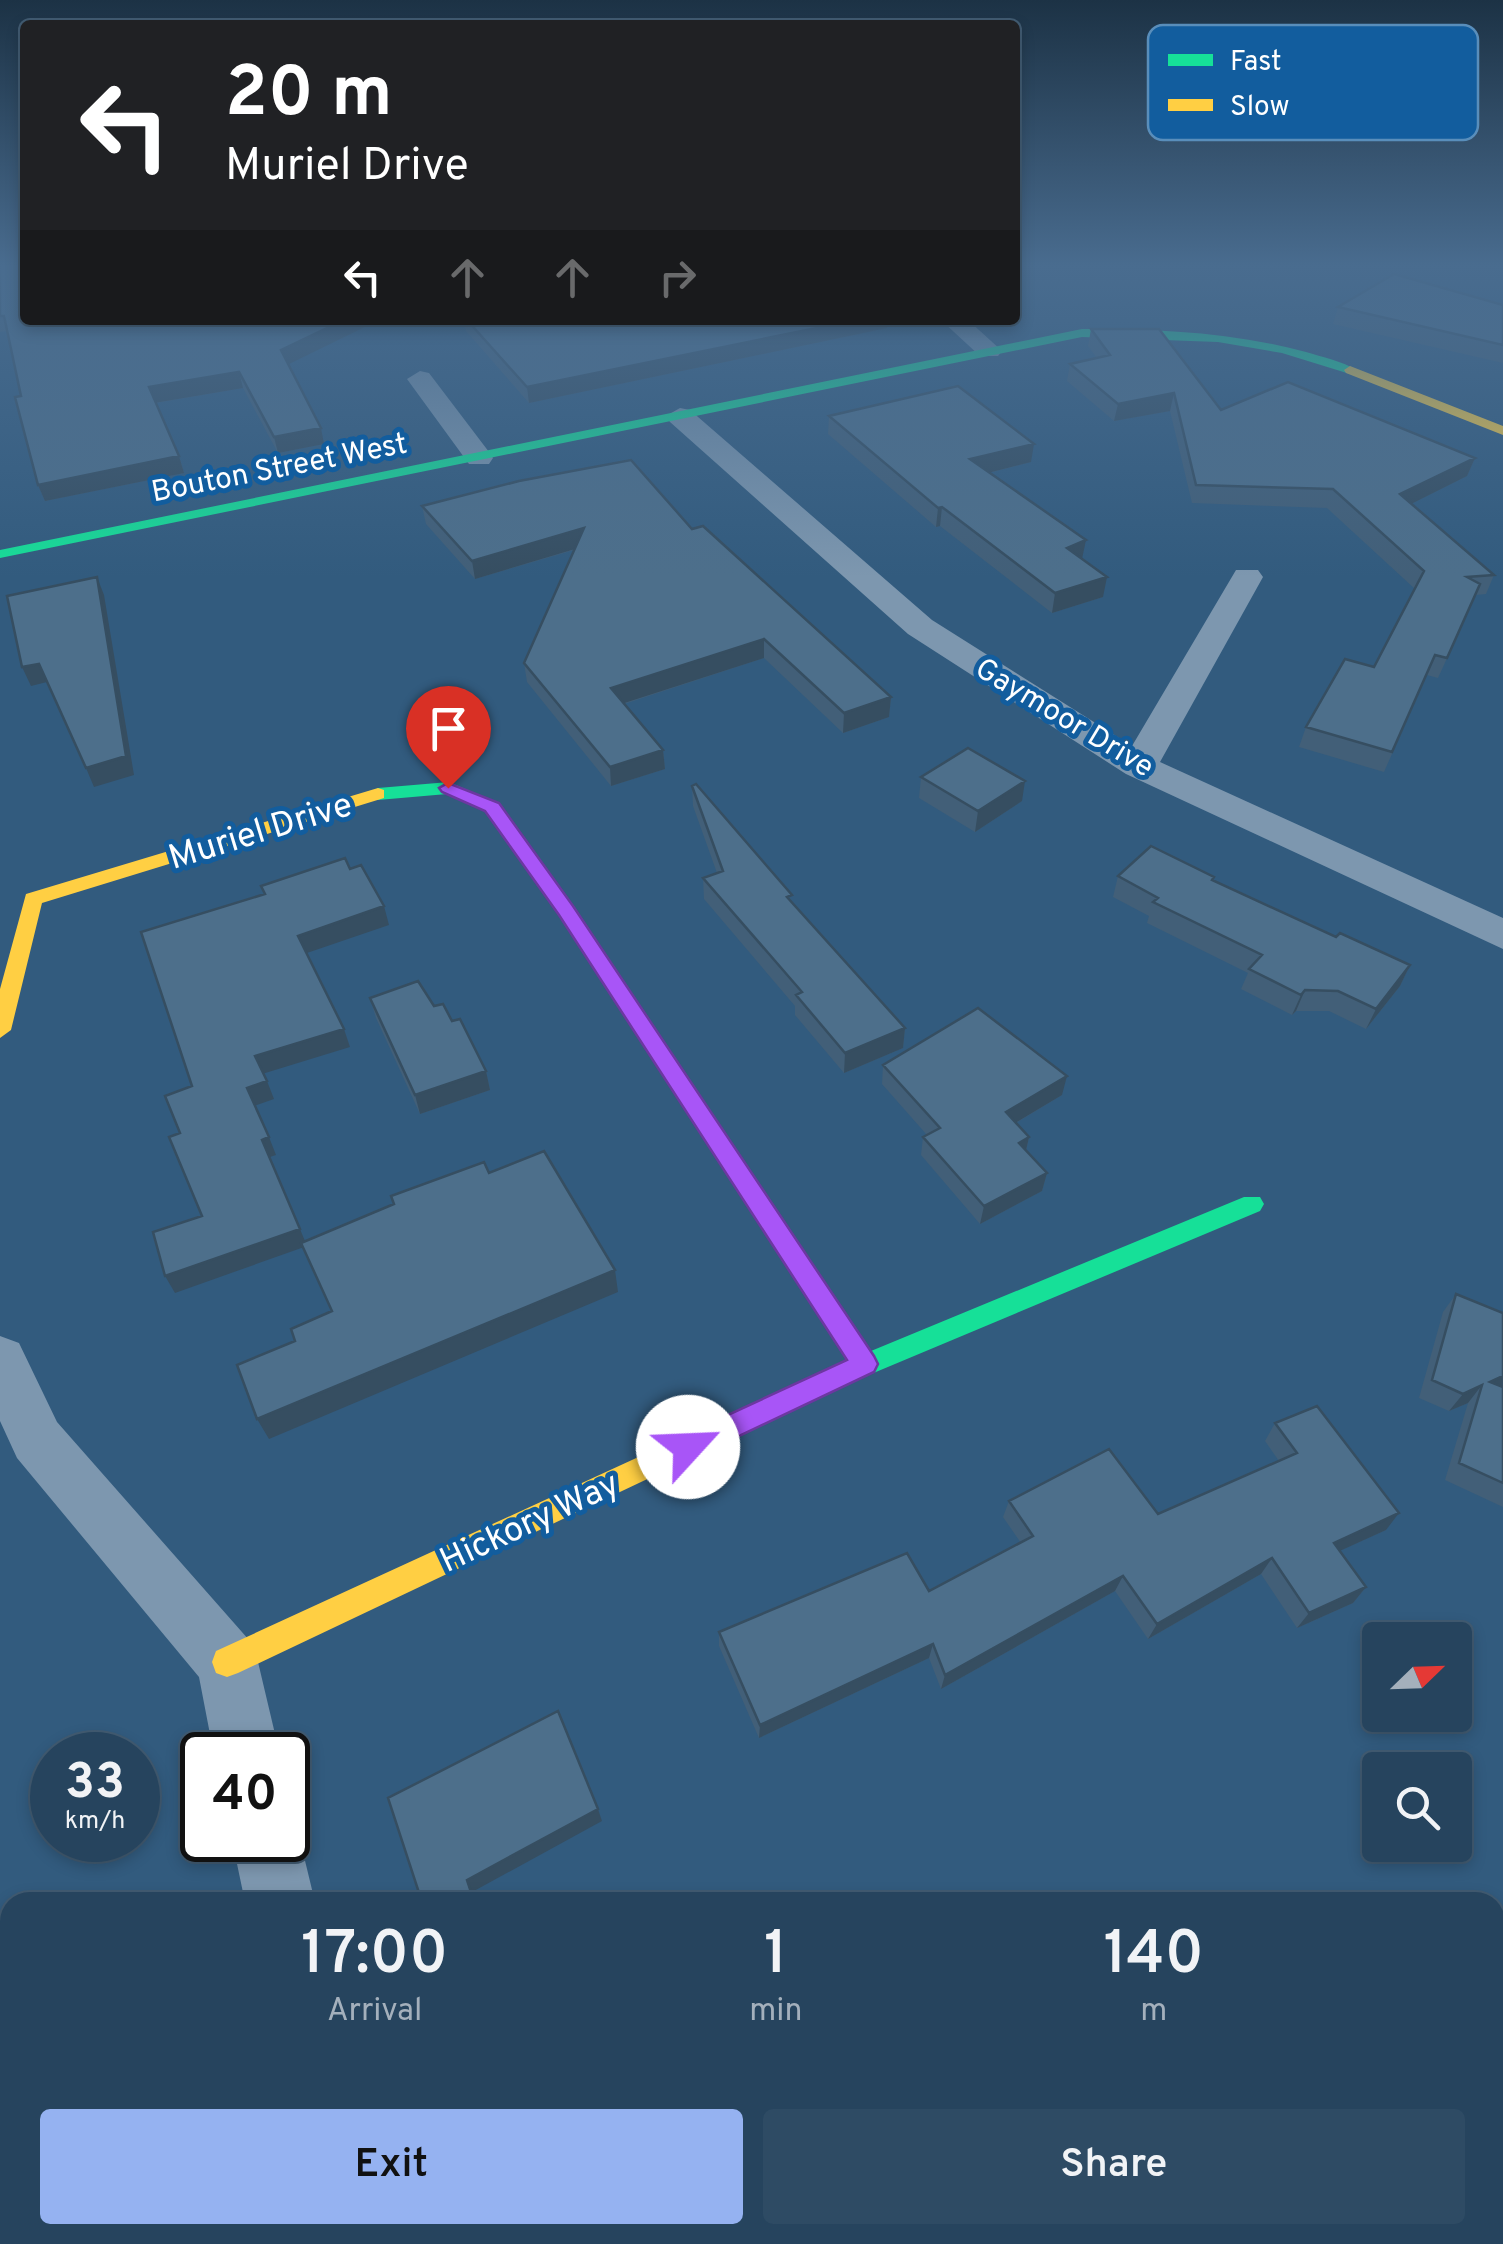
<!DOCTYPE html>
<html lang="en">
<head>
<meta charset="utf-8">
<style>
  :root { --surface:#26445e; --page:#2e4b64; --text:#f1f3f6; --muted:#a4b0bc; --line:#425c73; --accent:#95b2f1 }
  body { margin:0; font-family:Overpass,sans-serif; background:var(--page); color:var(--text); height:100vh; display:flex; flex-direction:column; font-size:38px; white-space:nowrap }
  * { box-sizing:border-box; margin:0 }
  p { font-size:32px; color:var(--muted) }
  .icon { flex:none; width:55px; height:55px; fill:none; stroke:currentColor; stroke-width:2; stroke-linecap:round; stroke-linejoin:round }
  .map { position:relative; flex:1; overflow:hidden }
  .side { position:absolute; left:0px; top:1892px; width:1505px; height:352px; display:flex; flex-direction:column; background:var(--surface); border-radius:30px 30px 0 0; box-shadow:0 5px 15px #0003,0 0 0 2px var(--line) }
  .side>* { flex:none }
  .hud { position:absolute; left:20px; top:20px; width:1000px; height:305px; border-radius:10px; box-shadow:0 5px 15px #0003,0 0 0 2px var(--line); background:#202124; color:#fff; overflow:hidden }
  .needle { width:65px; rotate:67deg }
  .buttons { position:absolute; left:1362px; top:1622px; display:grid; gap:20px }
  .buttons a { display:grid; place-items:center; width:110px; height:110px; border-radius:10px; background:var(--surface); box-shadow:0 5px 15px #0003,0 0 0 2px var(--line); font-size:50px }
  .speed { position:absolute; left:30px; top:1732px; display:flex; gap:20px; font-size:50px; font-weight:700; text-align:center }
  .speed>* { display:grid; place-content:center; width:130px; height:130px; border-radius:50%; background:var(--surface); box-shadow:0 5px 15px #0003,0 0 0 2px var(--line); line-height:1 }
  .speed small { font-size:25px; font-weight:400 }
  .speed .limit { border:5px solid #111; border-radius:15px; background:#fff; color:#111 }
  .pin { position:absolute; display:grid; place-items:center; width:85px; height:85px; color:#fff; margin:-102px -42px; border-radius:50% 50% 50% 0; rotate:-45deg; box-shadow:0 0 10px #0007 }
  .pin .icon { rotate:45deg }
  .me { position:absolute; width:110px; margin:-55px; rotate:65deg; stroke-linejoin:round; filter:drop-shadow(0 0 8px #0008) }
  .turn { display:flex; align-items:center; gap:35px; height:210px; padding:0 40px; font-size:45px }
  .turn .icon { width:130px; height:130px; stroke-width:2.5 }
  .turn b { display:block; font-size:70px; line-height:85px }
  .lanes { display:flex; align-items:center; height:95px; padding:0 40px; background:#0003; justify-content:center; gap:50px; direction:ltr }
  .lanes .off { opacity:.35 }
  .eta { display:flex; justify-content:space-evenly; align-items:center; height:170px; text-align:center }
  .eta b { font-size:60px; font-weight:600; line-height:70px }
  .cta { display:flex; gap:20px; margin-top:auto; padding:20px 40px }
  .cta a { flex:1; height:115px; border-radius:10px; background:var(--accent); color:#111; font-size:40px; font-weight:600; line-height:115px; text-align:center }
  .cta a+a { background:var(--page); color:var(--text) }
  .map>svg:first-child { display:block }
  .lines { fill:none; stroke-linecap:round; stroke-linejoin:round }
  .street { fill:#7d97af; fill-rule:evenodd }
  .fast { fill:#16e098; fill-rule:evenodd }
  .slow { fill:#ffcf43; fill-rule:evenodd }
  .wall { fill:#425f78 }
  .shaded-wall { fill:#364e61 }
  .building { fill:#4d6f8b; stroke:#364e61; stroke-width:2.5 }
  .route { fill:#a855f7; stroke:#6d37a1; stroke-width:2.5 }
  .labels { text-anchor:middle; stroke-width:10; stroke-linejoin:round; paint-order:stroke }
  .far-street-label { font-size:30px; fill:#fff; stroke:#125d9e }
  .street-label { font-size:35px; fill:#fff; stroke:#125d9e }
  .key { fill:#125d9e; stroke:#598ebb; stroke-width:2.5 }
  .key-label { font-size:28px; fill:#fff }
</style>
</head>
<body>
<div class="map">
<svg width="1503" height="2244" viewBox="0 0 1503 2244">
  <rect width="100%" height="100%" fill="#325b7e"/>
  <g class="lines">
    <path class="street" d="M941,320h27l34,31 -4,5h-18z
      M420,371l9,2 60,79 4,6 -4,6h-20l-62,-85z
      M680,408l10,2 242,210 200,126 104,-176h22l5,7 -103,185 343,156v31l-377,-175 -218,-140 -238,-212 -4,-6z
      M0,1336l19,7 38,79 192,218 9,22 22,93h-66l-15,-78 -182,-219 -17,-37z
      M288,1815l12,25 15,62h-70l-13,-62h56z
      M315,2235h80l2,9h-80z"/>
    <path class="fast" d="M1082,329c76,0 150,3 224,23 16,5 36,9 50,18l-6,4 -68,-21 -64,-11 -136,-5 -1082,221v-8z
      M449,782l49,21 75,102 298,446 373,-154h16l4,7 -4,7 -408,171 -9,3 -9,-3 -4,-8 4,-8 14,-6 -289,-445 -73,-104 -39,-17 -69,6 -9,-6 9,-6z"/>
    <path class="slow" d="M1350,366l153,60v9l-157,-62 -2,-3z
      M378,788l6,2v8l-342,105 -31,127 -11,8v-49l26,-95z
      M843,1363l9,3 4,8 -4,8 -614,291 -11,4 -11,-4 -4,-11 4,-11z"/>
  </g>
  <path class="wall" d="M0,263l25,57h863l-1,8 -358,75 -63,-72 -1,-5 -94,-2 -83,40 36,80 -46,9 -35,-65 -87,15 23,53 5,17 -139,28 -7,-16 -30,-154 -8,1z
    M1503,305v58l-170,-39 5,-17z
    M1091,329l130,81 254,48 -8,18 -56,28 83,71 -8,19 -10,1 -38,83 -11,-3 -43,97 -85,-25 7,-20 68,-60 41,-78 -88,-81 -135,-5 -22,-92 -56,10 -47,-40 3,-17 27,-6 -9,-12z
    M829,416l202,46 -42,11 93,86 21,38 -51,16 -112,-87 -4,1 -108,-93z
    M422,506l270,23 199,168 -2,20 -46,16 -79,-75 -140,46 39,46 2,19 -54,17 -84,-104 -3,-19 50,-113 -99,29 -49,-55z
    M921,777l101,24 -47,31 -56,-34z
    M692,786l100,116 113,126 -2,20 -59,25 -49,-58v-9l-91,-107 -1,-21 14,-5 -24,-67z
    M1118,876l95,4 123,57 74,28 -10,21 -34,43 -37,-18h-33l-4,4 -51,-26 7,-16 -101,-50 2,-7 -36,-19z
    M370,998l64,8 18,15 34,50 4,19 -70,24 -44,-96z
    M883,1065l179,30 -46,28 13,14 -3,14 21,22 -5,18 -62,33 -59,-69 2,-18 4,-2 -45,-51z
    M1456,1294l47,19v194l-58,-27 23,-77 -19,8 -30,-13 24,-86z
    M1275,1423l111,107 -47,21 27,36 -13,16 -56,25 -36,-54 -113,65 -33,-48 -174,98 -12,-31 -170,80 -40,-92v-14l210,-41 92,-48 -18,-26 6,-16 149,13 121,-53 -14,-20z
    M1503,2013v67l-8,-12v-49z
    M1159,2235h100l5,9h-117l-1,-2z"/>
  <path class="shaded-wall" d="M344,320h26l1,4 -86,42 -4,-16z
    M856,320h32l-1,8 -358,75 -2,-16z
    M239,372l4,16 -89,15 -5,-16z
    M1174,393l-4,18 -56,10 4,-17z
    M321,428l3,16 -46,9 -4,-16z
    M1034,444l-3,18 -63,16 2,-19z
    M179,456l5,17 -139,28 -7,-16z
    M1475,458l-8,18 -74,37 7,-19z
    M942,507l-2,19 -4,1 2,-19z
    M584,528l1,18 -110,33 -3,-18z
    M1086,540l-4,19 -15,-11z
    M97,577l7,18 30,180 -40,12 -8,-19z
    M1107,577l-4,20 -51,16 3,-20z
    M764,639v19l-152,49 -1,-19z
    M39,664l8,18 -16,4 -9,-19z
    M891,697l-2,20 -46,16 1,-20z
    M663,750l2,19 -54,17 -1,-19z
    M1025,781l-3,20 -47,31 3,-21z
    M384,906l5,19 -85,29 -6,-18z
    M1410,965l-10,21 -34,43 10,-20z
    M1305,990l-9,21 -4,4 9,-20z
    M905,1028l-2,20 -59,25 1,-20z
    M344,1029l6,18 -88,27 -7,-18z
    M486,1071l4,19 -70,24 -5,-19z
    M1067,1076l-5,19 -60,36 4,-19z
    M267,1081l7,18 -20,7 -7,-18z
    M269,1137l7,18 -6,2 -8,-17z
    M1029,1137l-4,18 -6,-12z
    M1047,1173l-5,18 -62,33 4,-18z
    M300,1229l7,17 -132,47 -10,-17z
    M615,1270l3,22 -349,147 -12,-20z
    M1503,1376v12l-13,-6z
    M1482,1385l-14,18 -19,8 14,-17z
    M1399,1513l-13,17 -64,29 12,-16z
    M1272,1558l-11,16 -113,65 9,-15z
    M1123,1576l-8,15 -174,98 4,-14z
    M1366,1587l-13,16 -56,25 12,-15z
    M933,1644l-4,14 -170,80 1,-13z
    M598,1809l4,12 -128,70 4,10 -27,1 16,-22z
    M0,1927l6,56 -6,3z
    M186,2235h22l1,6 -5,3h-27z"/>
  <path class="building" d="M0,263h25v57h319l-63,30 40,78 -47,9 -35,-65 -90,15 30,69 -141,29 -23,-88 6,-1 -17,-80h-4z
    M1394,274l109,31v40l-165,-38z
    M467,320h234l4,2 -2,-2h153l-329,67z
    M1091,329h68l62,81 67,-28 187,76 -75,36 94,81 -27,2 13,7 -33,74 -12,-3 -43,97 -86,-25 39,-68 29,8 50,-96 -91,-82 -137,-4 -22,-92 -56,11 -48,-40 40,-9z
    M958,386l76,58 -64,15 116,81 -19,8 40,29 -52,16 -113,-86 -4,1 -109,-92z
    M631,460l61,69 11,-3 188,171 -47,16 -80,-74 -153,49 52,62 -53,17 -86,-104 60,-135 -112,33 -50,-55 97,-25z
    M97,577l29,179 -40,12 -47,-104 -17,3 -15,-71z
    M968,748l57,33 -47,30 -57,-34z
    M696,784l96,111 -5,2 118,131 -60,25 -49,-58 6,-3 -99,-114 20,-7 -31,-85z
    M1151,846l63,31 -2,3 124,57 4,-4 70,32 -34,44 -38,-18 -33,-1 -4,5 -52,-26 13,-14 -109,-53 5,-4 -40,-22z
    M345,858l5,11 11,-4 23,41 -86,30 46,93 -89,27 12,25 -20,7 22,49 -7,3 38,89 -135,47 -12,-44 49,-16 -33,-79 11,-4 -15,-37 27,-10 -51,-154 124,-38 -4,-8z
    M418,981l16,25 9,-2 9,17 8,-2 26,52 -71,24 -45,-97z
    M978,1008l89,68 -61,36 23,25 -10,6 28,30 -63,33 -61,-69 17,-9 -57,-63z
    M544,1151l71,119 -358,149 -20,-54 58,-24 -4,-12 41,-18 -31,-68 93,-39 -3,-8 93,-34 5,11z
    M1456,1294l47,19v63l-13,6 13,5v96l-44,-20 23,-78 -19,9 -31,-14z
    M1317,1406l82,107 -65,30 32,44 -57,26 -37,-55 -115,66 -34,-48 -178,99 -12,-31 -173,81 -41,-93 188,-79 22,38 104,-55 -24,-35 100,-52 49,65 139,-61 -22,-30z
    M558,1711l40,98 -131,71 4,12 -20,10h-29l-34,-104z
    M1503,2016v46l-8,-11v-29z
    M10,2203v32h176l1,4 -10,5h-177v-36z
    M1167,2235h92l5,9h-105l-1,-3z"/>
  <linearGradient id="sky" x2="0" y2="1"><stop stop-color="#1c3245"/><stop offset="0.46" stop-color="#496c8f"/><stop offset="1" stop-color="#496c8f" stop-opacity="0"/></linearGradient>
  <rect width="1503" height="577" fill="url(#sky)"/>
  <path class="route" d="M448,783l51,20 74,103 301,450 4,8 -4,8 -177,84 -9,3 -10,-3 -4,-9 4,-9 169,-78 -288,-445 -74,-104 -43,-19 -3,-4z"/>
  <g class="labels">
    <g class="far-street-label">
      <text transform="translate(279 467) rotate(-11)" y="10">Bouton Street West</text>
      <text transform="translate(1065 717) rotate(31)" y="10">Gaymoor Drive</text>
    </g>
    <g class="street-label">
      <text transform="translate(260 830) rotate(-17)" y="12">Muriel Drive</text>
      <text transform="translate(529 1521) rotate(-25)" y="12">Hickory Way</text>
    </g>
  </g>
  <rect x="1148" y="25" width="330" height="115" rx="15" class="key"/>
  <rect x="1168" y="54" width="45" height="12" fill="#16e098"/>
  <rect x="1168" y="99" width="45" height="12" fill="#ffcf43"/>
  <g class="key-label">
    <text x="1230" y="70">Fast</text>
    <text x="1230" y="115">Slow</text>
  </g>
</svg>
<div class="buttons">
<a><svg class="needle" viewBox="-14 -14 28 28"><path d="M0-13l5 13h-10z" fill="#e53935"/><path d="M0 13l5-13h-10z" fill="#a4b0bc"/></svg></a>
<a><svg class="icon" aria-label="search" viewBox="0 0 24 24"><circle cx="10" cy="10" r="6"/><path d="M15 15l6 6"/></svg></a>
</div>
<div class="speed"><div>33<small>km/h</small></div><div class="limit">40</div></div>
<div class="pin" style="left:448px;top:788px;background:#d93025"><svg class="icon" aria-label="arrive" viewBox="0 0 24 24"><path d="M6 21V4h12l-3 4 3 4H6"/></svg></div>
<svg class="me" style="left:688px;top:1447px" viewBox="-20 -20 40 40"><circle r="19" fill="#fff"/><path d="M0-13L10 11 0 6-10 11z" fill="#a855f7"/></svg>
<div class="hud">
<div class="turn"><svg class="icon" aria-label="left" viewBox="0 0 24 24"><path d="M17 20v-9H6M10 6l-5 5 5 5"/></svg><div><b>20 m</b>Muriel Drive</div></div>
<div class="lanes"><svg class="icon" aria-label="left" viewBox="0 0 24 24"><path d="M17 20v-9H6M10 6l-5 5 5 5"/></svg><svg class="icon off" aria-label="ahead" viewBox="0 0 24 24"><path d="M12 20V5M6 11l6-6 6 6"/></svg><svg class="icon off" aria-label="ahead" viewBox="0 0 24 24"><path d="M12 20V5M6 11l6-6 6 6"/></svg><svg class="icon off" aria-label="right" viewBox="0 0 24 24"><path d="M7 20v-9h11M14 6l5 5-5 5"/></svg></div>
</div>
<section class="side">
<div class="eta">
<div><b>17:00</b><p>Arrival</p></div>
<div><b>1</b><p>min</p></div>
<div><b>140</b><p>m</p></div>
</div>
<div class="cta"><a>Exit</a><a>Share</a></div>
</section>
</div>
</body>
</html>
